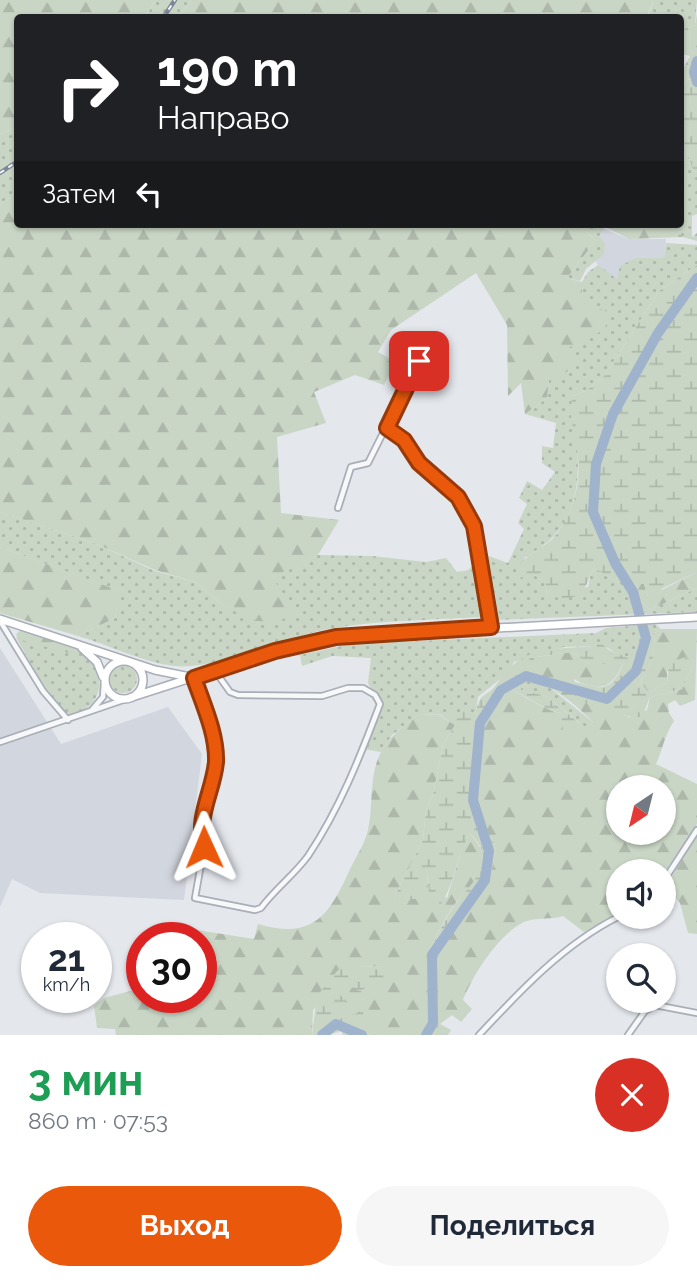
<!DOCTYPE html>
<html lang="ru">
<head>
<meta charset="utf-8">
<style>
  :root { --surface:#fff; --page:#f6f6f7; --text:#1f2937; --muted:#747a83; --accent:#ea580c }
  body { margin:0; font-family:Raleway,sans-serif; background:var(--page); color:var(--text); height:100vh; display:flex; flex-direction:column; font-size:26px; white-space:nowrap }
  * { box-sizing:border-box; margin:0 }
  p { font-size:23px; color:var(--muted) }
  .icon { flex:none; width:38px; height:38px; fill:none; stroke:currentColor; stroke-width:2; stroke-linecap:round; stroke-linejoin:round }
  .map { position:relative; height:1035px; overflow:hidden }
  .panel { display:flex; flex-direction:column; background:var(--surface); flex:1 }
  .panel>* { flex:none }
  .guide { position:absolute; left:14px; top:14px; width:670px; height:214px; border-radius:7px; box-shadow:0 2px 5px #0004; background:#202124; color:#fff; overflow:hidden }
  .needle { width:46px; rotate:215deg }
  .tools { position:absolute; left:606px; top:775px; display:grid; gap:14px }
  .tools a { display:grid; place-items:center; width:70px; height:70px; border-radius:50%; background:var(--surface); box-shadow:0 2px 5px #0004; font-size:35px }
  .speed { position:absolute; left:21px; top:922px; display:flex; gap:14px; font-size:35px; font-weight:700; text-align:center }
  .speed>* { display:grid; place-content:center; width:91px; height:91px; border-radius:50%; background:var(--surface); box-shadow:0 2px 5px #0004; line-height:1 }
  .speed small { font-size:18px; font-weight:400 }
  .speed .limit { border:10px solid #d22; background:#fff; color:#111 }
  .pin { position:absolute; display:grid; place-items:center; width:60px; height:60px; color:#fff; margin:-30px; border-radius:14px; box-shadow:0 4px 10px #0006 }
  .me { position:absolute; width:77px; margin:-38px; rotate:359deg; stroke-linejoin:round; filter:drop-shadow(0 0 5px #0008) }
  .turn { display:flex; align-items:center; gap:24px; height:147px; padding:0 28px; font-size:32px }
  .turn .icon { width:91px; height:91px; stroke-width:2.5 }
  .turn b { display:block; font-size:49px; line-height:60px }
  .then { display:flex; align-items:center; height:66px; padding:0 28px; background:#0003; gap:14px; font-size:26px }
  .round { display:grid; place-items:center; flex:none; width:74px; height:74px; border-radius:37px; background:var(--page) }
  .summary { display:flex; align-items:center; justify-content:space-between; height:119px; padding:0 28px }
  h1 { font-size:42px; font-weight:700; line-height:52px; color:#1e9e55 }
  .cta { display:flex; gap:14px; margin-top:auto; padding:14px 28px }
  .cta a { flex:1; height:80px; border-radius:42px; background:var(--accent); color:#fff; font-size:28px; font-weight:700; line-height:80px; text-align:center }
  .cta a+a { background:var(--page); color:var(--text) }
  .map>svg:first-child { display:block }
  .built { fill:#d2d6de }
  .grass { fill:url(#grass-dots) }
  .forest { fill:url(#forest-firs); fill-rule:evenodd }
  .wetland { fill:url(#wetland-marsh) }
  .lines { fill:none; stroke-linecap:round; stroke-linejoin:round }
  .river { stroke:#9fb4cc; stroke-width:10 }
  .street-casing { stroke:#a9aeb7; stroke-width:8 }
  .secondary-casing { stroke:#a9aeb7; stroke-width:10 }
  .street { stroke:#f7f8fa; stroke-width:4.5 }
  .secondary { stroke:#fff; stroke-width:7 }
  .rail-casing { stroke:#7d8696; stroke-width:4.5 }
  .rail { stroke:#f4f6f9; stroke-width:2; stroke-dasharray:5; stroke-linecap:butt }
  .route-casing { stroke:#983908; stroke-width:18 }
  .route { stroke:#ea580c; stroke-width:12 }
</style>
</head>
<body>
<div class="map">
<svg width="697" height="1035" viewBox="0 0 697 1035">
  <defs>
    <pattern id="grass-dots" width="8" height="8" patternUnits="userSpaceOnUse" patternTransform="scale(1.75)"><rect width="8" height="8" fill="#c9d6c5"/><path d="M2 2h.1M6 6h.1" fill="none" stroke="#adb8ab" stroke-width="1.8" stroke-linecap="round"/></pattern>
    <pattern id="forest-firs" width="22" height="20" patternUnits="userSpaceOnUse" patternTransform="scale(1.75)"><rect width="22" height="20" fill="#c9d6c5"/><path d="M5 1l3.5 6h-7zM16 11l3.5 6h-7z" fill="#adb8ab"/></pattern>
    <pattern id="wetland-marsh" width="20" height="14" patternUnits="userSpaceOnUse" patternTransform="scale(1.75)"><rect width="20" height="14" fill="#c9d6c5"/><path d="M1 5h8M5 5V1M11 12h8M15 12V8" fill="none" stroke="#adb8ab"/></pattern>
  </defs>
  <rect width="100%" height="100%" fill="#e4e7ec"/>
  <path class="built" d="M604,229l25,10h37l-2,19h-29l-8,5 -10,16 -17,-9 -10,-21z
    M0,648l61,96 107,-37 34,47 -18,146 -144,-7 -28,-14 -12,28z"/>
  <path class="grass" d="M156,0h35l-12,17 -35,1z
    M654,0h43l-2,25 -14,5v-12h-34z
    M17,127v66l-17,11v-70z
    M681,134l12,36 4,2v42l-5,2v21l5,-4v8l-15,-4 -9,-13h8z
    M575,224h25l4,5 -5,7 6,8 -1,10 -18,15 -6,12 -13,-3 29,-38z
    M666,243l31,2v20l-37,25 -56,86 -17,14 -14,6c5,64 20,126 -49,162l10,17 11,6 2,13 41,-7 3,-15 5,-3 37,23 3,10 4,-2 10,10 47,-22v24l-201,8 -9,-14 -8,-48 4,-4 25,9 16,-34 -6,-6 9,-19 -8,-6 8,-17 15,9 13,-18 -13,-9v-17l11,2 3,-25 -31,-9 22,-16 2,-18 19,-32 14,-46v-20l6,-10 10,-7 19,14 3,-13 15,-8h29z
    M0,512l94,31 61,28 40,11 32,26 68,5 -23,-35 46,-23 54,1 54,6 20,-4 11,14 11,-2 7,-7 8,54c-49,3 -100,3 -149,11 -47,7 -115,43 -160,38 -33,-4 -64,-21 -96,-30l37,-18 4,-27 -119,-44z
    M655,624l6,5 -15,9 -5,16 -8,6 -9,-2 -24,-15 -6,3 -30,1 -50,15 -5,10 -31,25 -3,19 -56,-2 -27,21 -11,17 -18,-3 17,-45 -12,-21 3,-25 -39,-2 -30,10 -2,-11 51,-11 245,-11 10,-5z
    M16,637l59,15 -1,-6c33,16 36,60 -4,70l-4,-2 -27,-35z
    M109 679a14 14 0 1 1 28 0a14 14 0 1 1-28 0Z
    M526,676l3,4 19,6 45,36 -7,6 -40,-32 -25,-6 -4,-9z"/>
  <path class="forest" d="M0,0h156l-12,17 -126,1 -1,109 -17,7z
    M191,0h463l-8,18 -467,-1z
    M697,14v67l-8,-2 -8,9v-15l9,-17 -8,-2 -1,-24 14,-5z
    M17,193l1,31h557l21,16 -29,38 15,4v20l29,11 -7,17 -36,18 7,20 -26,12 -2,18 -22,16 -4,-31 -13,13 -1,-71 -31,-52 -85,57 -13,22 18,10 -12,23 -29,-10 -41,17 12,31 -49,14 4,76 58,7 -21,35 -45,23 23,35 -19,9 -19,-1 -31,-13 -32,-26 -40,-12 -61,-27 -94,-31v-308z
    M600,224h73l9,13 -53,2z
    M0,547l120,44 -5,27 -37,18 -78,-23z
    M697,572v16l-47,22 -10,-10 -4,-17 8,1 4,13z
    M661,629h36l-2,71 -15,6 -5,-6 -7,4 1,9 5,8c-10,15 -11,28 -18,43l41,20v40l-34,50v-2h-45v40l-34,20 -21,-16c-12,4 -27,1 -39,6 -25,12 -51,52 -61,78l9,9 -11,13 -9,-7 -12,9 11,6 -3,5h-78l-9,-5v-12l-16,-4 -6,-18 7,-12 8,2 16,-8h24l-8,-11 -29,-1 -44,44 -1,25h-196l-1,-6 -18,-1 -3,-22 10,-8 38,-10v10h59v-30l17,-8 -21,-30 57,9 4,-15c55,16 71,-8 92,-55 6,-12 15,-26 18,-39 6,-27 0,-53 13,-78 9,-17 24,-27 38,-38l20,1 16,10 -12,20 -10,50 -7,15 -3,30 -30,60 20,-12 14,-15 1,15 19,10 16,-53 7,-11c28,28 6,47 -15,70 -10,13 -17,30 -25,45l3,5 24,-38 17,-15 18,-32 4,-23c-14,-22 -36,-61 -16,-85 0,-27 1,-59 27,-74 17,8 38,24 54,26l15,17 2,-8 8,5 7,-5c-19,-19 -49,-44 -75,-47l2,-8 10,-9 41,-6 19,12 33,-1c-10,26 -26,30 -49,16l6,20 49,18 18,-7 3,-13 32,-8 13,-28 -10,-4 -18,14v12l-19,9 -8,-10 13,-24 2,-25zM618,788h45v45h-45z
    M21,630l53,16 1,6 -3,2 -54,-15 -2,-5z
    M697,835v99l-9,-1 -8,-30 -14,-17z"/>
  <path class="wetland" d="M689,79l8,2v91l-4,-2 -12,-36v-46z
    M697,265v307l-34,16 -10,11 -5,-2 -4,-13h-7l3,16 -4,3 -3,-11 -37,-23 -5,3c-6,25 -21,32 -44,22l-2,-13 -11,-6 -15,3 -2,-11c11,-15 30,-19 41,-35 19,-28 24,-55 18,-88 -3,-18 -8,-31 -3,-48l14,-6 17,-14 56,-86z
    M655,633l-2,25 -13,24 8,10 19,-9 2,-20 16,-6 10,4 -13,28 -32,8 -8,20c-26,1 -68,-14 -83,-37 27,-1 48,25 64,-16h-33l-19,-12 -41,6 -12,16 8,2 -9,5 4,9 25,6 32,26 -1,9h-14l-2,-18c-17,-3 -36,-18 -54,-26 -26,14 -27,48 -27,74 -21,23 2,64 16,85l-4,23 -18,32 -17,15 -25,39 -2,-6c7,-13 14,-28 22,-40 17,-24 49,-48 18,-75 -16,24 -15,56 -34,76l-6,-9 -3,-27 -6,11 -7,3 6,6 -5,5 -22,1 30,-60 3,-30 7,-15 10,-50 12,-20 -15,-10h17l8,-8 10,9c5,-28 11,-16 23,-34 27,-38 51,-32 96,-36l6,-4 9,8 24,10 8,-6 5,-16z
    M357,966l30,1 8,12 -24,-1 -3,9 -9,4 -13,-7 -6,11 8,7 -2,12h9l9,-5 -3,21 9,5h-27l-2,-4 -12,4h-17l5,-39 21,-26z"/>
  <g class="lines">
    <path class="river" d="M697,61l-3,11 3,10
      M322,1035l14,-11 26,11
      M426,1035l7,-12 -1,-68 53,-75 4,-29 -16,-51 7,-77 21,-33 25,-14 81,23 29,-28 10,-33 -13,-46 -18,-29 -22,-51 3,-48 17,-50 45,-81 39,-55"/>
    <defs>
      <path id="street" d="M387,428l17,12 15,23 39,34 16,29 16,101
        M338,508l13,-41 17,-4 62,-124
        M0,621l43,70 25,29
        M194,678l18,58 4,22 -15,65 3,24 -9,51 60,12 6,-2c14,-19 33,-33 47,-52 32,-48 52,-99 72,-152l-5,-9 -12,-7h-15l-26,8 -84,-1 -8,-3 -10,-14
        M91,711l12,-14 1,-15
        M0,742l129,-44
        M663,882l34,-52
        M479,1035c41,-44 85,-91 139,-118
        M628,1035l17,-24 10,-6 42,8"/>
      <path id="secondary" d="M0,619l155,51 35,7
        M82,648l15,14 6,15
        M105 680a19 19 0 1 1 38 0a19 19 0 1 1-38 0Z
        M129,698l146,-47 61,-14 361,-20"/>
    </defs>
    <use href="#street" class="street-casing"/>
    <use href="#secondary" class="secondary-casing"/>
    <use href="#street" class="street"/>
    <use href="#secondary" class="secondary"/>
    <defs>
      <path id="rail" d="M163,18l12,-18
        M0,173l18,-12"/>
    </defs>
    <use href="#rail" class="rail-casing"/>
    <use href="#rail" class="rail"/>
  </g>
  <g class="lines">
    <defs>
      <path id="route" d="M204,847c-8,-31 9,-55 12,-85 1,-28 -13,-58 -22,-84l81,-27 61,-14 155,-10 -17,-101 -16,-29 -39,-34 -15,-23 -17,-12 32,-67"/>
    </defs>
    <use href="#route" class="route-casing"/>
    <use href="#route" class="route"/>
  </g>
</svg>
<div class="tools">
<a><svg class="needle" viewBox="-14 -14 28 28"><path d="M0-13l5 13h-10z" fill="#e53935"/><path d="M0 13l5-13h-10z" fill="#747a83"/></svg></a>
<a><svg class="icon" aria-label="sound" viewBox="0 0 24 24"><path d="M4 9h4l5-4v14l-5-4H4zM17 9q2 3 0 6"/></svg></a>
<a><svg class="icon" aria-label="search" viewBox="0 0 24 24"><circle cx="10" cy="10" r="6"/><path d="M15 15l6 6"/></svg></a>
</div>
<div class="speed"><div>21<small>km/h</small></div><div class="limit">30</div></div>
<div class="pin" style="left:419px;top:361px;background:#d93025"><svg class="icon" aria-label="arrive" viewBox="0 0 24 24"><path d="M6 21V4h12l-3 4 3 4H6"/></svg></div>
<svg class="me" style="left:204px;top:847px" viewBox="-20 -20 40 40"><path d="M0-17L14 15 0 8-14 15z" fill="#ea580c" stroke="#fff" stroke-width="4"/></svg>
<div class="guide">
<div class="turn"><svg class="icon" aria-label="right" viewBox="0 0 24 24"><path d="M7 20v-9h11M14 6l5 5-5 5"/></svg><div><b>190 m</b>Направо</div></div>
<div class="then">Затем<svg class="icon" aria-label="left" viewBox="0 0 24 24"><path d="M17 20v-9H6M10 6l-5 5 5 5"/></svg></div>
</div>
</div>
<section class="panel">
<div class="summary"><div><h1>3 мин</h1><p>860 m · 07:53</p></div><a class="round" style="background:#d93025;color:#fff"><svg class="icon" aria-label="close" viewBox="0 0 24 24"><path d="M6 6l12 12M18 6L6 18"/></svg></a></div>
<div class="cta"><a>Выход</a><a>Поделиться</a></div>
</section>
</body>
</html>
